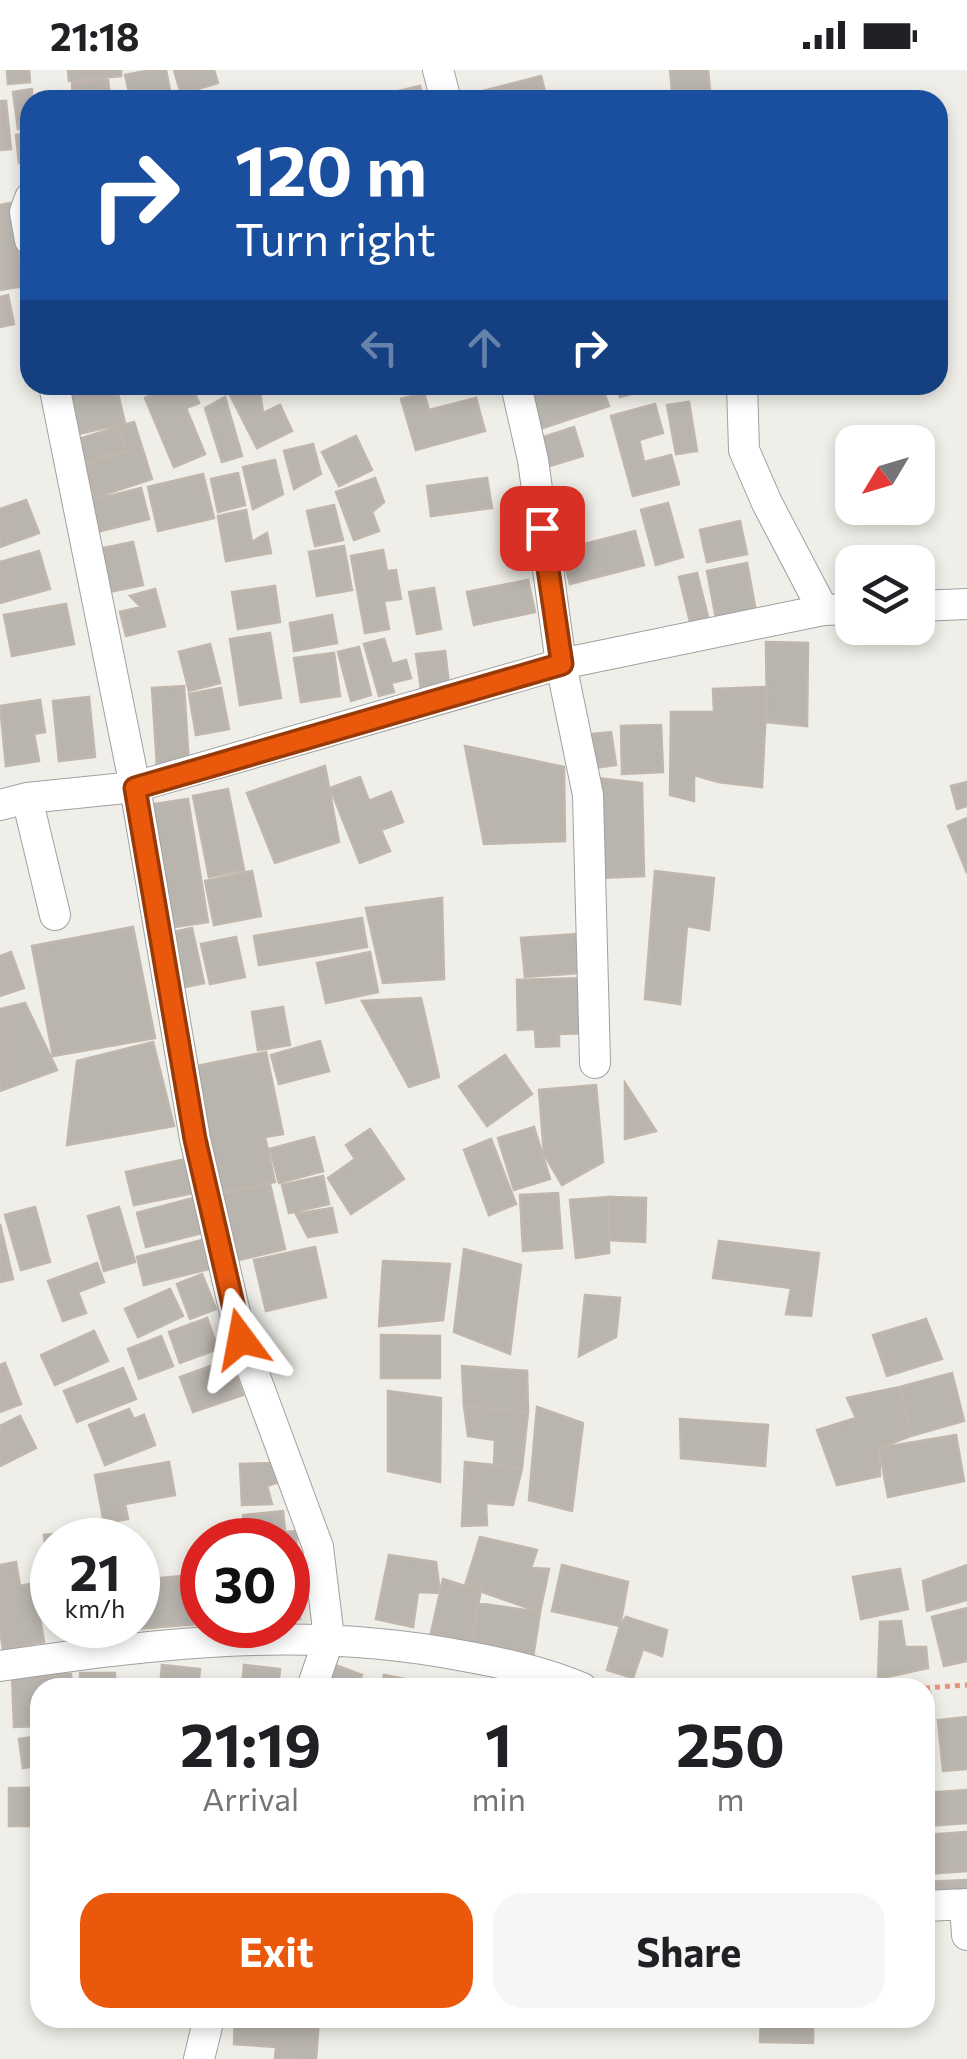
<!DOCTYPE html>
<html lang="en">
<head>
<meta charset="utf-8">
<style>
  :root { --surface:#fff; --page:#f6f6f6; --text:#202124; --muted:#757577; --accent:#ea580c }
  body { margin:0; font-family:Commissioner,sans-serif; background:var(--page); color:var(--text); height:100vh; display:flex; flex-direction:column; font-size:38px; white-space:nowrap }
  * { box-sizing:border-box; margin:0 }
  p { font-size:32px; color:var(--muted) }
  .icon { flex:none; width:55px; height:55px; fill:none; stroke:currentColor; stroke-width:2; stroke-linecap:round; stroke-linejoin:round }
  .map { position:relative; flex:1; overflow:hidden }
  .drawer { position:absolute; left:30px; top:1608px; width:905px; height:350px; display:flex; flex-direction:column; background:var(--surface); border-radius:30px; box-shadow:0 5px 15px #0003 }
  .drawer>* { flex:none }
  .top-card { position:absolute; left:20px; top:20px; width:928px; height:305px; border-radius:30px; box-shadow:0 5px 15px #0003; background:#1a4fa0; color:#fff; overflow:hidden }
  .needle { width:65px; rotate:232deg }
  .controls { position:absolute; left:835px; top:355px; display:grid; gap:20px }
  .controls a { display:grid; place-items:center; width:100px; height:100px; border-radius:20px; background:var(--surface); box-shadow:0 5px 15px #0003; font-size:50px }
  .speed { position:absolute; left:30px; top:1448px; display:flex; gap:20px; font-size:50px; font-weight:700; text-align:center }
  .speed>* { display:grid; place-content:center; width:130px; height:130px; border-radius:50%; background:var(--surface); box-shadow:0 5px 15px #0003; line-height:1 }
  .speed small { font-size:25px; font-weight:400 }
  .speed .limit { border:15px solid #d22; background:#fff; color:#111 }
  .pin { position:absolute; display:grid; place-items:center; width:85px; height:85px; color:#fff; margin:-42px; border-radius:20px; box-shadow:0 5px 15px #0006 }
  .me { position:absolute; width:110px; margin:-55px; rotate:347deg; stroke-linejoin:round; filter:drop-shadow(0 0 8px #0008) }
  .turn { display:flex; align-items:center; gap:35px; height:210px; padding:0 50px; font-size:45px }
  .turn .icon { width:130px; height:130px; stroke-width:2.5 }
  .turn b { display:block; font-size:70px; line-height:85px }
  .lanes { display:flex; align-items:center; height:95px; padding:0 50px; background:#0003; justify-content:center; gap:50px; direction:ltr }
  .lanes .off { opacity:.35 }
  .eta { display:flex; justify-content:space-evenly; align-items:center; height:170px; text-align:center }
  .eta b { font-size:60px; font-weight:700; line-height:70px }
  .action { display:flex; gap:20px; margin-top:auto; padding:20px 50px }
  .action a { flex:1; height:115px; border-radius:30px; background:var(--accent); color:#fff; font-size:40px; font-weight:700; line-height:115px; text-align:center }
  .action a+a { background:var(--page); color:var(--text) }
  .status { display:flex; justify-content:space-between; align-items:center; height:70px; padding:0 50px; background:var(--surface); direction:ltr }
  .status svg { height:28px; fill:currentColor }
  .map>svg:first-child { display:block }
  .building { fill:#b9b4ae; stroke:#c0b6ac; stroke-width:2.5 }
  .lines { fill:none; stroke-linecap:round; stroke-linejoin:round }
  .minor-casing { stroke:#a1a1a1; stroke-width:32 }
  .path { stroke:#ea947e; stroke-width:5; stroke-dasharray:5 5; stroke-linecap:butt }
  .minor { stroke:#fff; stroke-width:30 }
  .route-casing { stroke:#983908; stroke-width:25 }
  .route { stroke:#ea580c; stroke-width:18 }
</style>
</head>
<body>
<div class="status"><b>21:18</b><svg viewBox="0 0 49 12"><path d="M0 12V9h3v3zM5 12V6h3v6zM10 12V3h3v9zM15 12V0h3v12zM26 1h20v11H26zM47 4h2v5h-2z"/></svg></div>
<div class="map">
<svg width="967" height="1989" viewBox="0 0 967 1989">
  <rect width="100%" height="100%" fill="#efeee8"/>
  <path class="building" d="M7,0h22l1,12 -22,2z
    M68,0h53v6l-52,5z
    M151,0h15l5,26 -40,4 -6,-25z
    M174,0h40l4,13 -37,11z
    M670,0h38l3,30h-38z
    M541,6l6,24h-62l-2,-9z
    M108,9l2,21h-37l-1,-17z
    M420,16l4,14h-50l-1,-3z
    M32,19l-2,38 -12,2 -5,-37z
    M0,31h6l5,48 -11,1z
    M30,63v28l-11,2 -3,-28z
    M10,133l14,83 -24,4v-85z
    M8,225l6,29 -14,3v-30z
    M58,315h58l9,38 -55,13z
    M162,315h29l8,18 -13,5 19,46 -31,13 -29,-69 19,-8z
    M225,315h34l4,28 17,-8 12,26 -35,17z
    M569,315h32l8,21 -72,24 -11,-31z
    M617,315h49l-46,12z
    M424,323l5,17 47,-12 9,33 -69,19 -15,-51z
    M225,327l17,59 -20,6 -17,-54z
    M689,332l8,49 -21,3 -9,-49z
    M655,334l8,29 -24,7 5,22 27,-7 8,29 -46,12 -22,-80z
    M134,352l18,57 -58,19 -11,-33 44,-13 -8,-26z
    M117,357l8,23 -48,15 -8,-23z
    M574,357l9,29 -40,12 -9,-28z
    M356,366l16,34 -33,16 -17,-34z
    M313,374l8,30 -27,15 -10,-38z
    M275,390l8,34 -30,15 -10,-42z
    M238,403l7,32 -27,7 -7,-33z
    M203,404l11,44 -56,13 -10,-44z
    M375,408l9,24 -12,10 7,19 -25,9 -18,-48z
    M487,408l5,30 -61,8 -4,-30z
    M141,418l8,31 -60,15 -8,-31z
    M26,430l13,33 -39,14v-38z
    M668,433l15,54 -27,8 -15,-55z
    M334,435l9,35 -28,6 -8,-35z
    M246,440l6,32 15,-9 4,20 -45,8 -8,-45z
    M740,451l7,33 -40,8 -7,-32z
    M635,461l9,34 -74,19 -9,-34z
    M133,472l10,43 -34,7 -10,-43z
    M344,476l8,44 -35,6 -8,-44z
    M383,480l4,21 9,-1 5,29 -17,2 5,28 -24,4 -14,-77z
    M39,481l11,38 -50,14v-41z
    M747,493l10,54 -40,7 -10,-53z
    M697,503l13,52 -18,5 -13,-53z
    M528,510l7,32 -61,13 -7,-33z
    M275,516l5,36 -42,7 -6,-37z
    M434,518l7,41 -24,5 -8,-42z
    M155,519l10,37 -39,10 -6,-24 21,-5 -11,-11z
    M66,534l8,40 -62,12 -8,-41z
    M332,545l5,28 -43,8 -4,-28z
    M270,563l11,65 -41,7 -10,-66z
    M384,569l8,25 14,-4 5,18 -20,5 3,9 -15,4 -15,-52z
    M766,572l42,1 -1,83 -40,-4z
    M210,574l10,39 -31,8 -10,-39z
    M359,577l12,48 -20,6 -13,-49z
    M445,581l4,33 -28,5 -5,-35z
    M334,583l6,43 -39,6 -7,-44z
    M184,616l5,79 -32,2 -5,-79z
    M767,617l-5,100 -44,-5 -24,-7v26l-24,-6 1,-83h43l-1,-23z
    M221,618l8,41 -33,6 -7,-41z
    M89,627l6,60 -36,4 -6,-60z
    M40,630l5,32 -11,2 5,27 -33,5 -6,-60z
    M661,655l2,47 -41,2 -1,-48z
    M611,662l5,33 -30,4 -5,-34z
    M465,676l99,21 1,74 -81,3z
    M325,696l14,76 -64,21 -28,-70z
    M360,707l9,24 22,-9 12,30 -22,8 9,21 -30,12 -30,-75z
    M597,708l45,5 2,93 -43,2z
    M967,712v24l-10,3 -6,-23z
    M228,719l16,81 -35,7 -16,-81z
    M188,729l20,123 -47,7 -20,-123z
    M967,748v55l-19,-47z
    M252,801l9,45 -47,9 -9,-44z
    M655,801l59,7 -5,52 -22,-4 -7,78 -35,-5z
    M442,828l2,81 -61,4 -17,-75z
    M362,848l5,29 -108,18 -5,-29z
    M133,857l22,111 -102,18 -21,-110z
    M192,858l12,55 -28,6 -12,-55z
    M577,864l3,39 -55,4 -4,-39z
    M236,867l9,40 -35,7 -9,-40z
    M11,882l13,36 -24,8v-40z
    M370,882l8,40 -52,11 -9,-40z
    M585,908l2,55 -28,1v12l-23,1 -1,-18 -17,1 -1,-50z
    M421,928l18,79 -30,10 -47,-86z
    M25,933l32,67 -57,21v-82z
    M283,937l7,38 -32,5 -6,-38z
    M320,971l9,30 -50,13 -8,-29z
    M153,972l21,84 -107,19 10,-84z
    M266,982l17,82 -18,3 10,45 -56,11 -27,-126z
    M505,985l27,39 -45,32 -28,-40z
    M625,1013l31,48 -31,8z
    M596,1015l7,77 -41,23 -18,-31 -5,-64z
    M534,1057l16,52 -36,11 -16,-52z
    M370,1059l34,50 -53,35 -23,-36 27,-19 -9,-14z
    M314,1067l9,34 -44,12 -9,-34z
    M491,1069l25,65 -27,11 -25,-65z
    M186,1089l7,34 -59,12 -8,-33z
    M323,1106l6,28 -40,9 -7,-28z
    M270,1114l15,65 -50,12 -16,-66z
    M558,1123l4,55 -39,3 -3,-56z
    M609,1127l37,1 -1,44 -37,-2z
    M609,1127v56l-33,5 -6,-58z
    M193,1128l9,35 -56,14 -9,-34z
    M35,1137l15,55 -29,8 -16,-55z
    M119,1137l16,55 -31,9 -16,-55z
    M332,1138l5,24 -29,5 -12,-23z
    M0,1154l13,55 -13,3z
    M202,1170l7,29 -65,16 -7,-28z
    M719,1171l100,12 -8,63 -25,-2 5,-26 -78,-10z
    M315,1177l11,50 -60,14 -12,-51z
    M464,1179l57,16 -11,89 -56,-22z
    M383,1191l67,3 -7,56 -64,6z
    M97,1193l7,19 -26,10 8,21 -23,8 -15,-40z
    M202,1204l14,35 -26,10 -13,-35z
    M170,1219l13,27 -45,21 -13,-28z
    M585,1225l35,3 -4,39 -37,19z
    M207,1248l11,31 -38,14 -11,-31z
    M926,1249l16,40 -55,17 -14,-41z
    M94,1261l14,30 -53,24 -14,-30z
    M381,1265l59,1v42h-59z
    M161,1266l12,30 -34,13 -11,-30z
    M230,1289l13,36 -50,17 -13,-35z
    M5,1293l16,41 -21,8v-47z
    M462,1296l65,5 1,41 -64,-6z
    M123,1298l13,31 -59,23 -13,-31z
    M952,1303l12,48 -53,15 -11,-49z
    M900,1317l11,49 -32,12 1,28 -43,9 -20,-55 39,-12 -9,-20z
    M388,1321l53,7 -1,84 -52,-11z
    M464,1336l64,6 -6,56 -28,-3 1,-25 -27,-4z
    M537,1337l46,16 -11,88 -43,-11z
    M129,1339l5,10 10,-4 11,30 -50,20 -16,-40z
    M20,1346l16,32 -36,18v-40z
    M680,1349l88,6 -3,41 -84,-8z
    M956,1365l8,46 -76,16 -9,-49z
    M169,1392l6,33 -50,9 3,15 -24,4 -9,-48z
    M465,1392l57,6 -9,37 -27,-2 1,22 -25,1z
    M275,1393l5,19 -13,4 5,18 -30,1 -2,-41z
    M283,1441l2,21 11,-1 1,21 -9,1v-13h-42l-3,-25z
    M89,1461l1,9h-38v34h-5l-3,-39z
    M480,1467l57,13 -6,18 18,1 -9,43 -75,-26z
    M389,1485l47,7 4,31 -22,-1 -5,35 -37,-8z
    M292,1488l8,61 -12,1v-61z
    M16,1492l4,24 14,-3 10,59 -41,7 -3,-18v-66z
    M562,1495l66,17 -8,44 -68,-15z
    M967,1495v35l-40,11 -4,-30z
    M900,1499l8,40 -47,10 -8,-42z
    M193,1505l4,49 -61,5 2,-49z
    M40,1506h12v49h25l-24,5z
    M443,1509l22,7 17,-2 -11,59 -40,-10z
    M477,1533l63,9 -7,46 -62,-15z
    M967,1538v53l-23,5 -12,-49z
    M626,1547l41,13 -5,26 -19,-7 -10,29 -26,-8 13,-44z
    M901,1551l4,26h21l2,21 -50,11 2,-57z
    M327,1592l35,13 -5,13h-39z
    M162,1595l38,4 -2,16 13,3h-51z
    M244,1595l36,4 -2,19h-36z
    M80,1603h35v15h-35z
    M71,1604l1,14h-32v38l-26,1 -2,-51z
    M384,1605l62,12v1h-65z
    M925,1622h5l4,42 -9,1z
    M967,1647v52l-24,2 -5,-51z
    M40,1666v29l-17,3 -4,-29z
    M9,1718h31v38h-31z
    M967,1720v33l-40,3 -2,-33z
    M967,1762v39l-40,3 -2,-39z
    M967,1810v18l-42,1v-17z
    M235,1948h84l-3,41 -41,-1 1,-11 -42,-3z
    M761,1948h52v25l-53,-1z"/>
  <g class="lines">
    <defs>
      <path id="minor" d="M438,0l8,30
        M30,128l-5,14 5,28
        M54,315l81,402 60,352 46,200 77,208 11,91 -17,50
        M516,315l17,75 28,204 27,131 7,268
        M742,315l2,65 23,53 56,107
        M918,536l49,-2
        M27,728l28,117
        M0,735l27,-7 108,-11 426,-123 262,-54 29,-1
        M0,1596c160,-23 303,-41 464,-10 40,7 81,16 118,32
        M965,1834l2,31
        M925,1836l42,-2
        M199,1989l10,-41"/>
    </defs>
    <use href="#minor" class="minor-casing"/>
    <path class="path" d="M925,1618l42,-3"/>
    <use href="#minor" class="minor"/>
  </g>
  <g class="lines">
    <defs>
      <path id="route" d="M241,1269l-46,-200 -60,-351 427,-124 -20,-136"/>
    </defs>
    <use href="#route" class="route-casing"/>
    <use href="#route" class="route"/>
  </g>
</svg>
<div class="controls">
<a><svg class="needle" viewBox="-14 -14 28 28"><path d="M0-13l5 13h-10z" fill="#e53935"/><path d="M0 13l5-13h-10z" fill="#757577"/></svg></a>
<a><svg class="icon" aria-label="layers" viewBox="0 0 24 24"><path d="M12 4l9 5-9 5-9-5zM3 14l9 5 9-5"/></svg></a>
</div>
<div class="speed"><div>21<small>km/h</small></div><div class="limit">30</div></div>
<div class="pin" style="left:542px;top:458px;background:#d93025"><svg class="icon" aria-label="arrive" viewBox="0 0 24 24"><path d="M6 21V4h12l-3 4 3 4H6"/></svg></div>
<svg class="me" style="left:241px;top:1269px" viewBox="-20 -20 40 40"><path d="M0-17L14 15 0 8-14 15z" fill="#ea580c" stroke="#fff" stroke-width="4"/></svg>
<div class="top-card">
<div class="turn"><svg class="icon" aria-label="right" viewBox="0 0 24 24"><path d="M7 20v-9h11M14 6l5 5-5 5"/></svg><div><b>120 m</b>Turn right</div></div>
<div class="lanes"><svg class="icon off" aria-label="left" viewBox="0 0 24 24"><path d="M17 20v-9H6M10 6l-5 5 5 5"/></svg><svg class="icon off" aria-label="ahead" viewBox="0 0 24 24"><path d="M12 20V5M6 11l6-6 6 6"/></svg><svg class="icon" aria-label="right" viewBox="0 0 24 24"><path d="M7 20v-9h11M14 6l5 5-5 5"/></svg></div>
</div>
<section class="drawer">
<div class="eta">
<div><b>21:19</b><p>Arrival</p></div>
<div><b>1</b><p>min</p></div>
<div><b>250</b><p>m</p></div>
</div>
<div class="action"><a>Exit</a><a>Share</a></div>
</section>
</div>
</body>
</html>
